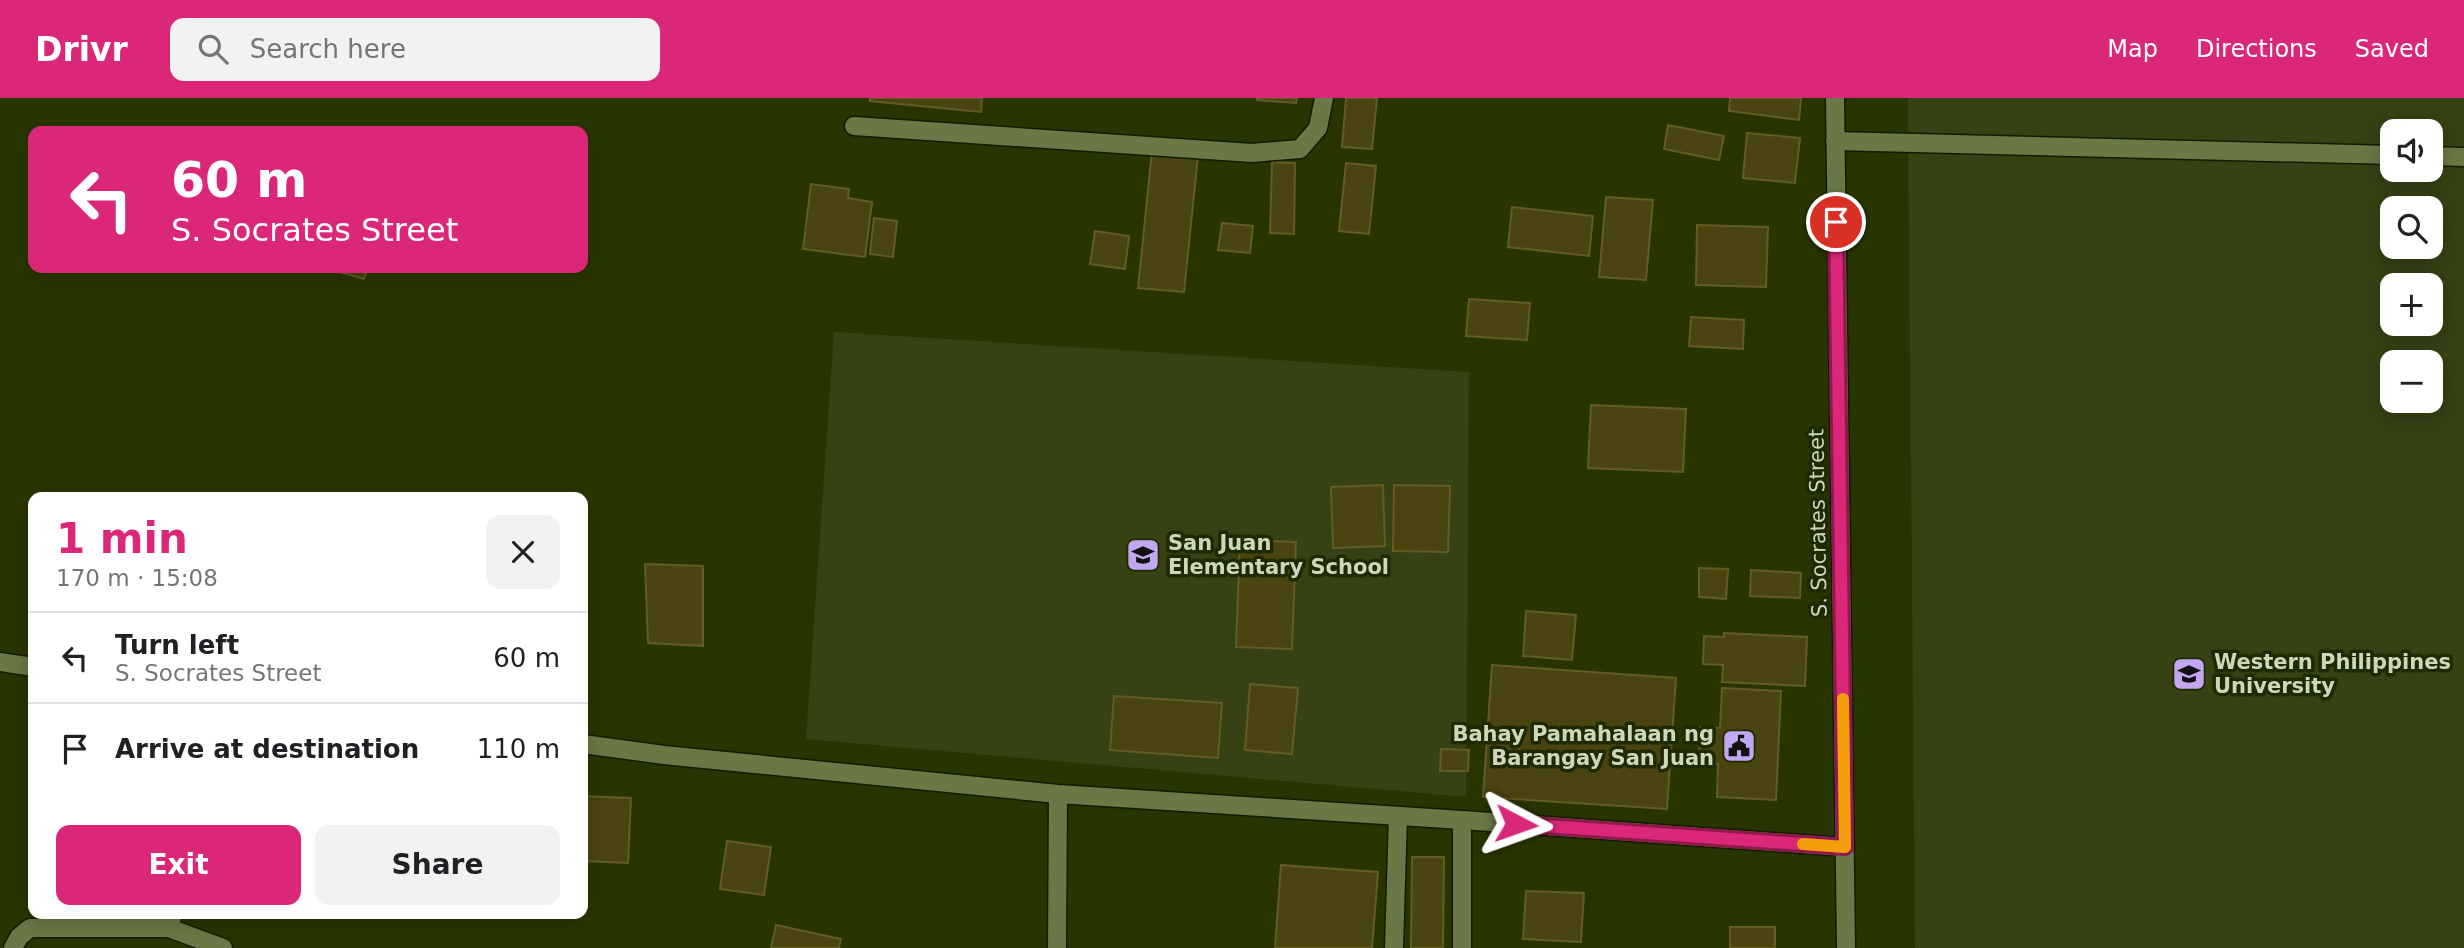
<!DOCTYPE html>
<html lang="en">
<head>
<meta charset="utf-8">
<style>
  :root { --surface:#fff; --page:#f2f2f2; --text:#202124; --muted:#757577; --line:#e0e0e0; --accent:#db2777 }
  body { margin:0; font-family:"DejaVu Sans",sans-serif; background:var(--page); color:var(--text); height:100vh; display:flex; flex-direction:column; font-size:26px; white-space:nowrap }
  * { box-sizing:border-box; margin:0 }
  p { font-size:23px; color:var(--muted) }
  .icon { flex:none; width:38px; height:38px; fill:none; stroke:currentColor; stroke-width:2; stroke-linecap:round; stroke-linejoin:round }
  .map { position:relative; flex:1; overflow:hidden }
  .sheet { position:absolute; left:28px; top:394px; width:560px; height:427px; display:flex; flex-direction:column; background:var(--surface); border-radius:14px; box-shadow:0 4px 18px #0003 }
  .sheet>* { flex:none }
  .hud { position:absolute; left:28px; top:28px; width:560px; height:147px; border-radius:14px; box-shadow:0 4px 18px #0003; background:#db2777; color:#fff; overflow:hidden }
  .fabs { position:absolute; left:2380px; top:21px; display:grid; gap:14px }
  .fabs a { display:grid; place-items:center; width:63px; height:63px; border-radius:14px; background:var(--surface); box-shadow:0 4px 18px #0003; font-size:35px }
  .pin { position:absolute; display:grid; place-items:center; width:60px; height:60px; color:#fff; margin:-30px; border:4px solid #fff; border-radius:50%; box-shadow:0 2px 7px #0007 }
  .me { position:absolute; width:77px; margin:-38px; rotate:94deg; stroke-linejoin:round; filter:drop-shadow(0 0 5px #0008) }
  .turn { display:flex; align-items:center; gap:24px; height:147px; padding:0 28px; font-size:32px }
  .turn .icon { width:91px; height:91px; stroke-width:2.5 }
  .turn b { display:block; font-size:49px; line-height:60px }
  .round { display:grid; place-items:center; flex:none; width:74px; height:74px; border-radius:14px; background:var(--page) }
  .summary { display:flex; align-items:center; justify-content:space-between; height:119px; padding:0 28px }
  h1 { font-size:42px; font-weight:700; line-height:52px; color:var(--accent) }
  .cta { display:flex; gap:14px; margin-top:auto; padding:14px 28px }
  .cta a { flex:1; height:80px; border-radius:14px; background:var(--accent); color:#fff; font-size:28px; font-weight:700; line-height:80px; text-align:center }
  .cta a+a { background:var(--page); color:var(--text) }
  ul { padding:0; list-style:none }
  li { display:flex; align-items:center; gap:21px; height:91px; padding:0 28px; border-top:2px solid var(--line) }
  li div { flex:1 }
  li b { display:block; font-size:26px }
  li em { font-style:normal }
  header { display:flex; align-items:center; gap:42px; box-sizing:border-box; height:98px; padding:0 35px; background:var(--accent); color:#fff }
  header strong { font-size:33px }
  nav { display:flex; gap:38px; margin-inline-start:auto; font-size:24px }
  .search { width:490px; height:63px; background:var(--page); display:flex; align-items:center; gap:18px; box-sizing:border-box; padding:0 24px; border-radius:14px; color:var(--muted); font-size:26px }
  .map>svg:first-child { display:block }
  .built { fill:#364114; fill-rule:evenodd }
  .building { fill:#4a4410; stroke:#635c24; stroke-width:2 }
  .lines { fill:none; stroke-linecap:round; stroke-linejoin:round }
  .minor-casing { stroke:#141a02; stroke-width:21 }
  .minor { stroke:#697844; stroke-width:18 }
  .route-casing { stroke:#8e194d; stroke-width:18 }
  .route { stroke:#db2777; stroke-width:12 }
  .slow { stroke:#f59e0b; stroke-width:12 }
  .labels { text-anchor:middle; stroke-width:7; stroke-linejoin:round; paint-order:stroke }
  .street-label { font-size:21px; fill:#ced7bc; stroke:#202a02 }
  .poi-label { font-size:21px; font-weight:bold; fill:#ced7bc; stroke:#202a02; text-anchor:start }
</style>
</head>
<body>
<header>
<strong>Drivr</strong>
<div class="search"><svg class="icon" aria-label="search" viewBox="0 0 24 24"><circle cx="10" cy="10" r="6"/><path d="M15 15l6 6"/></svg>Search here</div>
<nav><a>Map</a><a>Directions</a><a>Saved</a></nav>
</header>
<div class="map">
<svg width="2464" height="850" viewBox="0 0 2464 850">
  <rect width="100%" height="100%" fill="#293500"/>
  <path class="built" d="M1908,0h556v850h-549zM2392,33h39v39h-39zM2392,110h39v39h-39zM2392,187h39v39h-39zM2392,264h39v39h-39z
    M834,234l635,40 -3,425 -660,-58z"/>
  <path class="building" d="M870,0h112l-1,14 -111,-11z
    M1257,0h40l-1,5 -39,-3z
    M1346,0h31l-5,51 -30,-2z
    M1730,0h71l-2,22 -70,-9z
    M1668,27l56,11 -5,24 -55,-11z
    M1747,35l53,5 -5,45 -52,-5z
    M1152,53l46,5 -14,136 -46,-4z
    M1272,64l23,1 -1,71 -24,-1z
    M1346,65l30,3 -7,68 -30,-3z
    M811,86l38,5 -1,9 24,4 -7,55 -62,-8z
    M1606,99l47,3 -7,80 -47,-3z
    M1512,109l81,9 -4,40 -81,-9z
    M874,120l23,3 -4,36 -23,-3z
    M1222,125l31,3 -3,27 -32,-3z
    M1697,127l71,2 -2,60 -70,-2z
    M1095,133l34,5 -4,33 -35,-5z
    M326,170h42l-4,11z
    M1469,201l61,4 -3,37 -61,-4z
    M1691,219l53,3 -1,29 -54,-3z
    M1591,307l95,4 -3,63 -95,-4z
    M1383,387l2,61 -52,2 -2,-61z
    M1394,387l56,1 -2,66 -55,-1z
    M1240,442l56,2 -4,107 -56,-2z
    M645,466l58,2v80l-55,-3z
    M1699,470l29,1 -2,30 -27,-2z
    M1751,472l50,3 -1,25 -50,-2z
    M1526,513l50,4 -4,45 -49,-4z
    M1724,535l83,4 -2,49 -83,-4 1,-17 -20,-1 1,-28 20,1z
    M1492,567l184,13 -9,131 -184,-12z
    M1250,586l48,4 -6,66 -47,-4z
    M1722,590l59,3 -5,109 -59,-3 1,-33h-19l1,-37 20,1z
    M1114,598l108,7 -4,55 -108,-8z
    M1441,651l28,1 -1,21h-28z
    M583,698l48,2 -3,65 -45,-2z
    M727,743l44,6 -7,48 -44,-6z
    M1412,759h32l-1,91h-32z
    M1281,767l97,7 -6,76h-97z
    M1526,793l58,2 -3,49 -58,-3z
    M776,827l65,14 -2,9h-68z
    M1730,829h45v21h-45z"/>
  <g class="lines">
    <defs>
      <path id="minor" d="M1835,0l11,850
        M854,28l398,27 48,-4 18,-21 6,-30
        M1835,43l557,14
        M2431,58l33,1
        M0,564l33,5
        M583,646l81,11 394,39 404,26 383,27
        M1462,722v128
        M169,830l54,20
        M13,850l6,-11 11,-9h139l4,-14
        M1057,850l1,-154
        M1394,850l4,-132"/>
    </defs>
    <use href="#minor" class="minor-casing"/>
    <use href="#minor" class="minor"/>
  </g>
  <g class="lines">
    <defs>
      <path id="route" d="M1516,726l329,23 -9,-625"/>
    </defs>
    <use href="#route" class="route-casing"/>
    <use href="#route" class="route"/>
    <path class="slow" d="M1803,746l42,3 -2,-148"/>
  </g>
  <defs>
    <symbol id="school-square" viewBox="-11 -11 22 22"><rect x="-9" y="-9" width="18" height="18" rx="4" fill="#c4a7f1" stroke="#202a02"/><path d="M0-5L7-2L0 1L-7-2ZM-4 1L0 2.5L4 1V4Q0 6-4 4Z" fill="#111"/></symbol>
    <symbol id="university-square" viewBox="-11 -11 22 22"><rect x="-9" y="-9" width="18" height="18" rx="4" fill="#c4a7f1" stroke="#202a02"/><path d="M0-5L7-2L0 1L-7-2ZM-4 1L0 2.5L4 1V4Q0 6-4 4Z" fill="#111"/></symbol>
    <symbol id="civic-square" viewBox="-11 -11 22 22"><rect x="-9" y="-9" width="18" height="18" rx="4" fill="#c4a7f1" stroke="#202a02"/><path d="M-.6-6.5H3V-4.5H.6V-3L4-1V1h2V6H-6V1h2V-1L-.6-3ZM-1.2 2.5V6h2.4V2.5Z" fill="#111"/></symbol>
  </defs>
  <g fill-rule="evenodd">
    <use href="#school-square" x="1124" y="438" width="38" height="38"/>
    <use href="#university-square" x="2170" y="557" width="38" height="38"/>
    <use href="#civic-square" x="1720" y="629" width="38" height="38"/>
  </g>
  <g class="labels">
    <g class="street-label">
      <text transform="translate(1818 425) rotate(-91)" y="7">S. Socrates Street</text>
    </g>
    <g class="poi-label">
      <text x="1168" y="452">San Juan<tspan x="1168" dy="24">Elementary School</tspan></text>
      <text x="2214" y="571">Western Philippines<tspan x="2214" dy="24">University</tspan></text>
      <text x="1714" y="643" text-anchor="end">Bahay Pamahalaan ng<tspan x="1714" dy="24">Barangay San Juan</tspan></text>
    </g>
  </g>
</svg>
<div class="fabs">
<a><svg class="icon" aria-label="sound" viewBox="0 0 24 24"><path d="M4 9h4l5-4v14l-5-4H4zM17 9q2 3 0 6"/></svg></a>
<a><svg class="icon" aria-label="search" viewBox="0 0 24 24"><circle cx="10" cy="10" r="6"/><path d="M15 15l6 6"/></svg></a>
<a>+</a>
<a>−</a>
</div>
<div class="pin" style="left:1836px;top:124px;background:#d93025"><svg class="icon" aria-label="arrive" viewBox="0 0 24 24"><path d="M6 21V4h12l-3 4 3 4H6"/></svg></div>
<svg class="me" style="left:1516px;top:726px" viewBox="-20 -20 40 40"><path d="M0-17L14 15 0 8-14 15z" fill="#db2777" stroke="#fff" stroke-width="4"/></svg>
<div class="hud">
<div class="turn"><svg class="icon" aria-label="left" viewBox="0 0 24 24"><path d="M17 20v-9H6M10 6l-5 5 5 5"/></svg><div><b>60 m</b>S. Socrates Street</div></div>
</div>
<section class="sheet">
<div class="summary"><div><h1>1 min</h1><p>170 m · 15:08</p></div><a class="round"><svg class="icon" aria-label="close" viewBox="0 0 24 24"><path d="M6 6l12 12M18 6L6 18"/></svg></a></div>
<ul>
<li><svg class="icon" aria-label="left" viewBox="0 0 24 24"><path d="M17 20v-9H6M10 6l-5 5 5 5"/></svg><div><b>Turn left</b><p>S. Socrates Street</p></div><em>60 m</em></li>
<li><svg class="icon" aria-label="arrive" viewBox="0 0 24 24"><path d="M6 21V4h12l-3 4 3 4H6"/></svg><div><b>Arrive at destination</b></div><em>110 m</em></li>
</ul>
<div class="cta"><a>Exit</a><a>Share</a></div>
</section>
</div>
</body>
</html>
